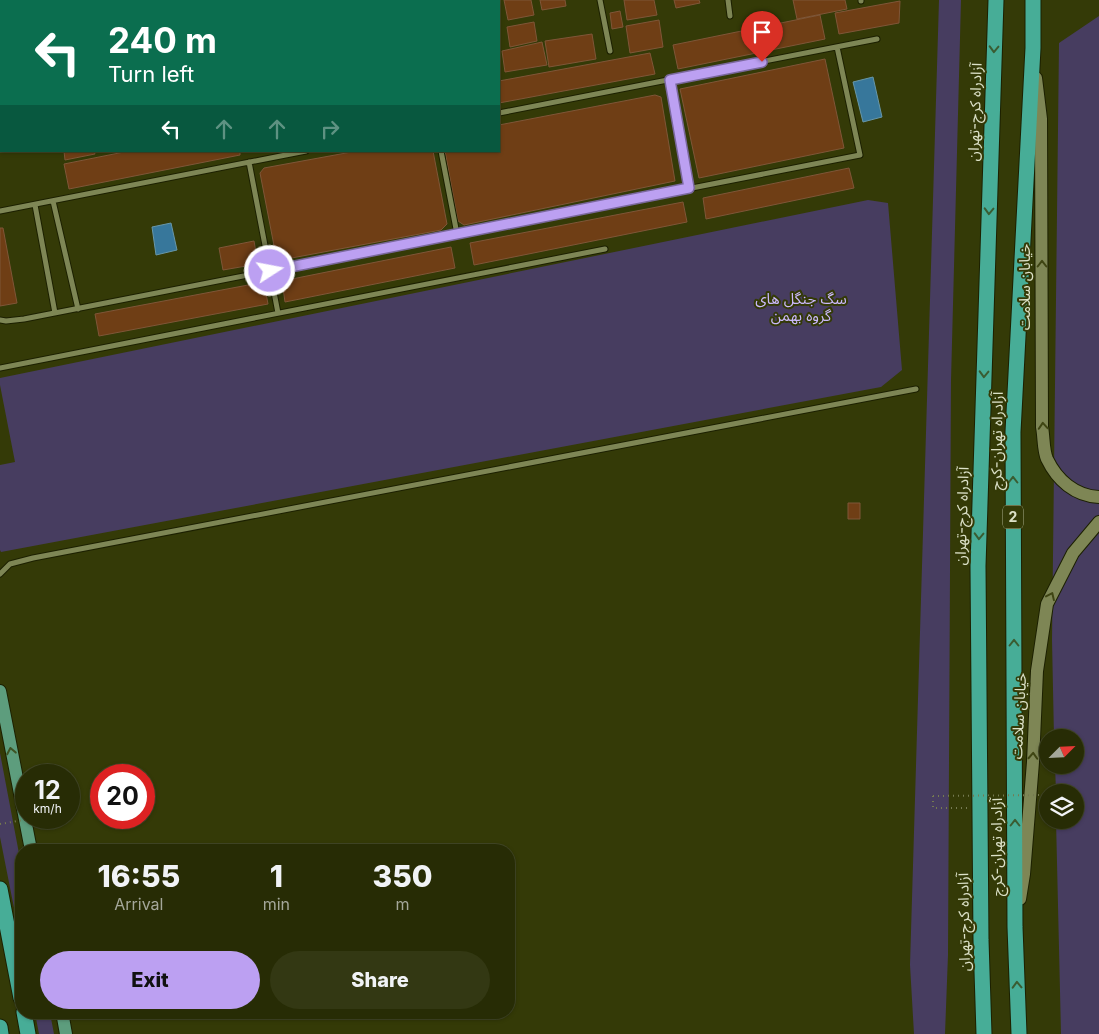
<!DOCTYPE html>
<html lang="en">
<head>
<meta charset="utf-8">
<style>
  :root { --surface:#272c05; --page:#333813; --text:#f1f3f6; --muted:#a4a79a; --line:#434827; --accent:#bca0f2 }
  body { margin:0; font-family:Inter,"Noto Sans Arabic",sans-serif; background:var(--page); color:var(--text); height:100vh; display:flex; flex-direction:column; font-size:19px; white-space:nowrap }
  * { box-sizing:border-box; margin:0 }
  p { font-size:16px; color:var(--muted) }
  .icon { flex:none; width:28px; height:28px; fill:none; stroke:currentColor; stroke-width:2; stroke-linecap:round; stroke-linejoin:round }
  .map { position:relative; flex:1; overflow:hidden }
  .sheet { position:absolute; left:15px; top:844px; width:500px; height:175px; display:flex; flex-direction:column; background:var(--surface); border-radius:20px; box-shadow:0 1px 4px #0004,0 0 0 1px var(--line) }
  .sheet>* { flex:none }
  .banner { position:absolute; left:0px; top:0px; width:500px; height:152px; box-shadow:0 1px 4px #0004,0 0 0 1px var(--line); background:#0b6e4f; color:#fff; overflow:hidden }
  .needle { width:32px; rotate:66deg }
  .tools { position:absolute; left:1039px; top:729px; display:grid; gap:10px }
  .tools a { display:grid; place-items:center; width:45px; height:45px; border-radius:50%; background:var(--surface); box-shadow:0 1px 4px #0004,0 0 0 1px var(--line); font-size:25px }
  .speed { position:absolute; left:15px; top:764px; display:flex; gap:10px; font-size:25px; font-weight:700; text-align:center }
  .speed>* { display:grid; place-content:center; width:65px; height:65px; border-radius:50%; background:var(--surface); box-shadow:0 1px 4px #0004,0 0 0 1px var(--line); line-height:1 }
  .speed small { font-size:12px; font-weight:400 }
  .speed .limit { border:8px solid #d22; background:#fff; color:#111 }
  .pin { position:absolute; display:grid; place-items:center; width:42px; height:42px; color:#fff; margin:-51px -21px; border-radius:50% 50% 50% 0; rotate:-45deg; box-shadow:0 0 5px #0007 }
  .pin .icon { rotate:45deg }
  .me { position:absolute; width:55px; margin:-28px; rotate:79deg; stroke-linejoin:round; filter:drop-shadow(0 0 4px #0008) }
  .turn { display:flex; align-items:center; gap:18px; height:105px; padding:0 25px; font-size:22px }
  .turn .icon { width:65px; height:65px; stroke-width:2.5 }
  .turn b { display:block; font-size:35px; line-height:42px }
  .lanes { display:flex; align-items:center; height:48px; padding:0 25px; background:#0003; justify-content:center; gap:25px; direction:ltr }
  .lanes .off { opacity:.35 }
  .eta { display:flex; justify-content:space-evenly; align-items:center; height:85px; text-align:center }
  .eta b { font-size:30px; font-weight:800; line-height:35px }
  .primary-button { display:flex; gap:10px; margin-top:auto; padding:10px 25px }
  .primary-button a { flex:1; height:58px; border-radius:30px; background:var(--accent); color:#111; font-size:20px; font-weight:800; line-height:58px; text-align:center }
  .primary-button a+a { background:var(--page); color:var(--text) }
  .map>svg:first-child { display:block }
  .green { fill:#473d60 }
  .water { fill:#37779b; stroke:#6897a8 }
  .building { fill:#6f3e15; stroke:#7f5638 }
  .lines { fill:none; stroke-linecap:round; stroke-linejoin:round }
  .lane-casing { stroke:#1c2000; stroke-width:7 }
  .secondary-casing { stroke:#1c2000; stroke-width:14 }
  .primary-casing { stroke:#1c2000; stroke-width:14 }
  .highway-casing { stroke:#1c2000; stroke-width:17 }
  .path { stroke:#757a51; stroke-width:2; stroke-dasharray:1 4; stroke-linecap:butt }
  .lane { stroke:#7e8655; stroke-width:5 }
  .secondary { stroke:#7e8655; stroke-width:12 }
  .primary { stroke:#5d9d7d; stroke-width:12 }
  .highway { stroke:#47ad97; stroke-width:15 }
  .path-bridge { stroke:#757a51; stroke-width:2; stroke-dasharray:1 4; stroke-linecap:butt }
  .oneway { stroke:#3a5c32 }
  .oneway2 { stroke:#3f4513 }
  .oneway3 { stroke:#3e5324 }
  .route-casing { stroke:#7a689d; stroke-width:12 }
  .route { stroke:#bca0f2; stroke-width:9 }
  .labels { text-anchor:middle; stroke-width:4; stroke-linejoin:round; paint-order:stroke }
  .shield { fill:#343a07; stroke:#aaaf8e; stroke-width:1 }
  .shield-label { font-size:14px; font-weight:bold; fill:#dce1c8 }
  .street-label { font-size:15px; fill:#dce1c8; stroke:#343a07 }
  .park-label { font-size:15px; fill:#cbb9fc; stroke:#343a07 }
</style>
</head>
<body>
<div class="map">
<svg width="1099" height="1034" viewBox="0 0 1099 1034">
  <rect width="100%" height="100%" fill="#343a07"/>
  <path class="green" d="M939,0h22l-10,381 -3,574 -3,79h-31l-4,-69z
    M1099,16v1018h-38l-5,-214h19v-28h-19l-1,-27h20v-27h-21l-2,-98 7,-597z
    M868,200l20,3 14,167 -21,17 -880,165 -1,-2v-85l15,-3 -15,-77v-7z
    M0,753l21,111v62l-6,-13 -15,-76z
    M35,1013h15l4,21h-15z"/>
  <path class="water" d="M873,77l9,40 -19,5 -10,-40z
    M171,223l6,27 -21,5 -4,-28z"/>
  <path class="building" d="M504,0h27l3,15 -26,5z
    M540,0h25l1,6 -24,4z
    M624,0h30l3,15 -30,5z
    M674,0h25l1,3 -24,5z
    M793,0h52l2,9 -50,10z
    M900,1l-1,22 -60,11 -4,-21z
    M620,11l3,16 -11,2 -2,-16z
    M820,15l5,24 -147,30 -5,-24z
    M659,20l4,27 -33,6 -4,-27z
    M534,22l3,19 -27,6 -3,-20z
    M592,34l4,25 -47,8 -4,-26z
    M542,42l5,23 -42,7 -3,-21z
    M650,53l5,21 -156,29v-22z
    M825,59l19,89 -145,30 -19,-89z
    M655,95l6,2 14,84 -211,44 -6,-4 -13,-70h54v-26z
    M64,151h30l1,3 -30,6z
    M129,151h111v4l-171,34 -5,-25z
    M357,151h76l14,73 -6,6 -160,30 -5,-4 -16,-83 4,-5z
    M849,168l5,20 -148,31 -3,-21z
    M683,202l4,20 -213,43 -4,-22z
    M0,228h3l14,75 -17,3z
    M254,241l4,23 -35,6 -4,-22z
    M451,247l4,21 -170,34 -3,-21z
    M264,282l4,22 -169,32 -4,-22z
    M848,503h12v16h-12z"/>
  <g class="lines">
    <defs>
      <path id="lane" d="M96,0v1
        M223,0v1
        M355,0v1
        M477,0l1,1
        M600,0l10,51
        M728,0l2,16
        M861,0v1
        M670,80l19,108
        M499,113l378,-74
        M441,151l16,83
        M249,162l29,151
        M53,201l25,108
        M35,205l20,108
        M0,211l306,-60
        M0,320l6,1 18,-2 836,-164 -23,-108
        M0,368l605,-119
        M0,574l10,-10 23,-6 883,-169"/>
      <path id="secondary" d="M1036,78l5,41 1,308c2,10 1,23 5,32 10,21 28,37 52,38
        M1020,899l4,-25 9,-112 4,-91 10,-67 26,-51 26,-31"/>
      <path id="primary" d="M0,691l31,159
        M62,1012l4,22"/>
      <path id="highway" d="M0,889l21,109
        M24,1012l4,22
        M0,1027l1,7
        M984,1034l-3,-94 -3,-374 18,-566
        M1019,1034l-4,-107 -2,-495 20,-384v-48"/>
    </defs>
    <use href="#lane" class="lane-casing"/>
    <use href="#secondary" class="secondary-casing"/>
    <use href="#primary" class="primary-casing"/>
    <use href="#highway" class="highway-casing"/>
    <path class="path" d="M933,796v12h35
      M1042,807h6"/>
    <use href="#lane" class="lane"/>
    <use href="#secondary" class="secondary"/>
    <use href="#primary" class="primary"/>
    <use href="#highway" class="highway"/>
    <path class="path-bridge" d="M933,796l115,-1
      M0,824l35,-6"/>
  </g>
  <defs><path id="oneway-chevron" d="M-2-3.5L2.5 0L-2 3.5" fill="none" stroke-width="1.6" stroke-linecap="round" stroke-linejoin="round" transform="scale(1.25)"/></defs>
  <g class="oneway">
    <use href="#oneway-chevron" transform="translate(994 49) rotate(92)"/>
    <use href="#oneway-chevron" transform="translate(989 211) rotate(92)"/>
    <use href="#oneway-chevron" transform="translate(984 374) rotate(92)"/>
    <use href="#oneway-chevron" transform="translate(1013 480) rotate(-90)"/>
    <use href="#oneway-chevron" transform="translate(979 536) rotate(92)"/>
    <use href="#oneway-chevron" transform="translate(1014 643) rotate(-90)"/>
    <use href="#oneway-chevron" transform="translate(1015 823) rotate(-90)"/>
    <use href="#oneway-chevron" transform="translate(1017 985) rotate(-92)"/>
  </g>
  <g class="oneway2">
    <use href="#oneway-chevron" transform="translate(1042 264) rotate(-90)"/>
    <use href="#oneway-chevron" transform="translate(1043 426) rotate(-94)"/>
    <use href="#oneway-chevron" transform="translate(1051 596) rotate(-65)"/>
    <use href="#oneway-chevron" transform="translate(1033 756) rotate(-87)"/>
  </g>
  <use class="oneway3" href="#oneway-chevron" transform="translate(11 751) rotate(-101)"/>
  <g class="lines">
    <defs>
      <path id="route" d="M270,271l419,-83 -19,-108 92,-18"/>
    </defs>
    <use href="#route" class="route-casing"/>
    <use href="#route" class="route"/>
  </g>
  <g class="labels">
    <rect class="shield" x="1003" y="505.5" width="20" height="23" rx="4"/>
    <g class="shield-label">
      <text x="1013" y="522">2</text>
    </g>
    <g class="street-label">
      <text transform="translate(975 112) rotate(-88)" y="5">آزادراه کرج-تهران</text>
      <text transform="translate(1025 287) rotate(-90)" y="5">خیابان سلامت</text>
      <text transform="translate(997 441) rotate(-89)" y="5">آزادراه تهران-کرج</text>
      <text transform="translate(962 516) rotate(-88)" y="5">آزادراه کرج-تهران</text>
      <text transform="translate(1019 716) rotate(-87)" y="5">خیابان سلامت</text>
      <text transform="translate(997 847) rotate(-90)" y="5">آزادراه تهران-کرج</text>
      <text transform="translate(964 922) rotate(-91)" y="5">آزادراه کرج-تهران</text>
    </g>
    <g class="park-label">
      <text x="801" y="304">سگ جنگل های<tspan x="801" dy="17">گروه بهمن</tspan></text>
    </g>
  </g>
</svg>
<div class="tools">
<a><svg class="needle" viewBox="-14 -14 28 28"><path d="M0-13l5 13h-10z" fill="#e53935"/><path d="M0 13l5-13h-10z" fill="#a4a79a"/></svg></a>
<a><svg class="icon" aria-label="layers" viewBox="0 0 24 24"><path d="M12 4l9 5-9 5-9-5zM3 14l9 5 9-5"/></svg></a>
</div>
<div class="speed"><div>12<small>km/h</small></div><div class="limit">20</div></div>
<div class="pin" style="left:762px;top:62px;background:#d93025"><svg class="icon" aria-label="arrive" viewBox="0 0 24 24"><path d="M6 21V4h12l-3 4 3 4H6"/></svg></div>
<svg class="me" style="left:270px;top:271px" viewBox="-20 -20 40 40"><circle r="17" fill="#bca0f2" stroke="#fff" stroke-width="3"/><path d="M0-11L8 9 0 5-8 9z" fill="#fff"/></svg>
<div class="banner">
<div class="turn"><svg class="icon" aria-label="left" viewBox="0 0 24 24"><path d="M17 20v-9H6M10 6l-5 5 5 5"/></svg><div><b>240 m</b>Turn left</div></div>
<div class="lanes"><svg class="icon" aria-label="left" viewBox="0 0 24 24"><path d="M17 20v-9H6M10 6l-5 5 5 5"/></svg><svg class="icon off" aria-label="ahead" viewBox="0 0 24 24"><path d="M12 20V5M6 11l6-6 6 6"/></svg><svg class="icon off" aria-label="ahead" viewBox="0 0 24 24"><path d="M12 20V5M6 11l6-6 6 6"/></svg><svg class="icon off" aria-label="right" viewBox="0 0 24 24"><path d="M7 20v-9h11M14 6l5 5-5 5"/></svg></div>
</div>
<section class="sheet">
<div class="eta">
<div><b>16:55</b><p>Arrival</p></div>
<div><b>1</b><p>min</p></div>
<div><b>350</b><p>m</p></div>
</div>
<div class="primary-button"><a>Exit</a><a>Share</a></div>
</section>
</div>
</body>
</html>
